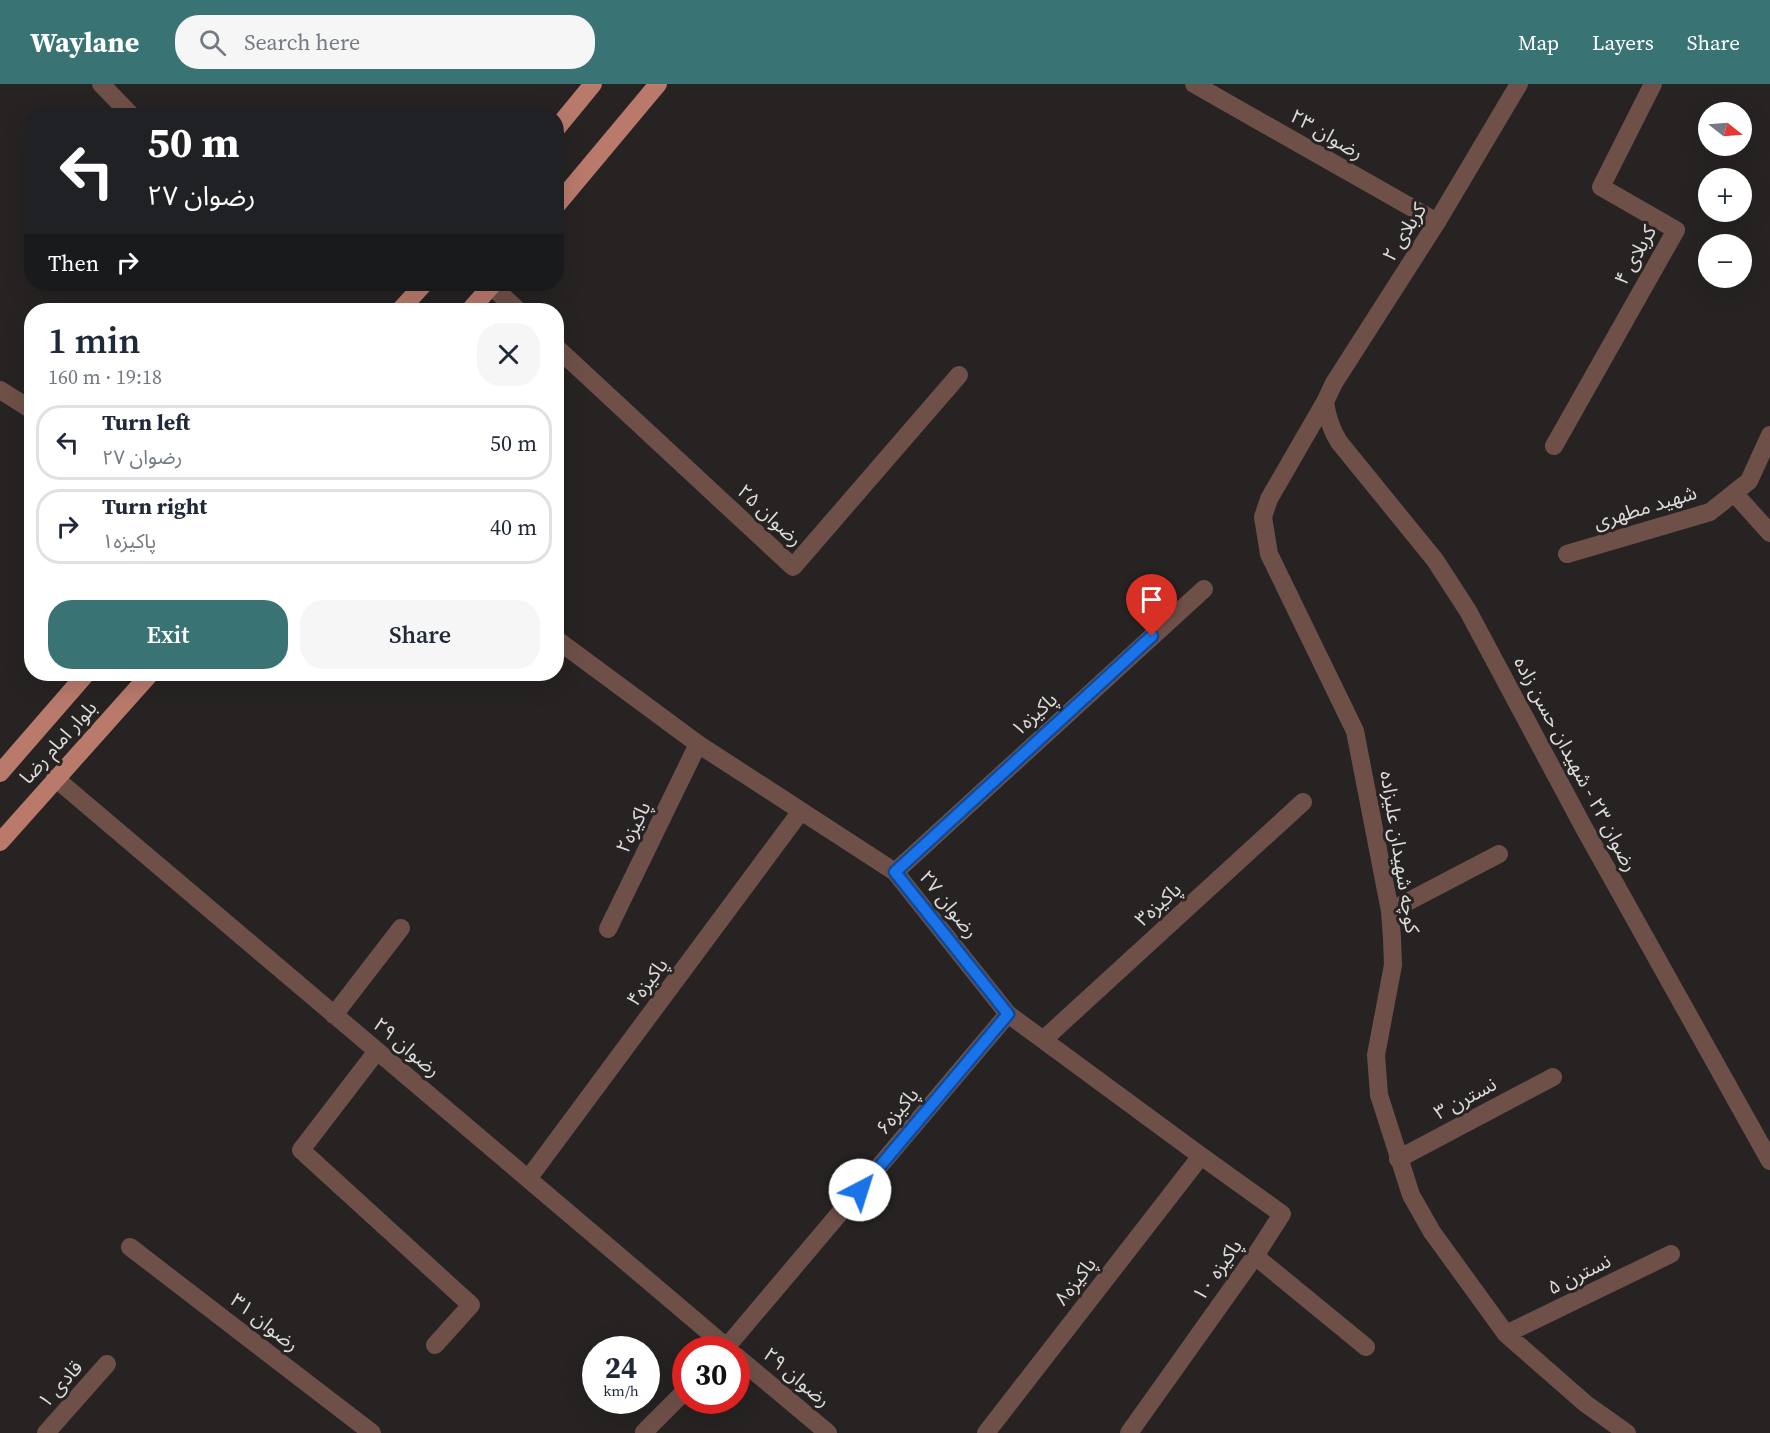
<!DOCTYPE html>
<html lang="en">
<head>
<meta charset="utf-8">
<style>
  :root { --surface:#fff; --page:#f6f6f7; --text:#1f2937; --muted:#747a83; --line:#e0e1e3; --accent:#397374 }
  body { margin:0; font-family:"Source Serif 4","Noto Sans Arabic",serif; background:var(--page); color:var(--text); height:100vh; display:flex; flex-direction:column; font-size:22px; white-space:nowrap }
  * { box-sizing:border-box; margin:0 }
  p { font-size:20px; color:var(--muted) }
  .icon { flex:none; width:33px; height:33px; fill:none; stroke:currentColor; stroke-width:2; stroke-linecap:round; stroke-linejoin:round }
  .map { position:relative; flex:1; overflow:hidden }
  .sheet { position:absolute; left:24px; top:219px; width:540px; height:378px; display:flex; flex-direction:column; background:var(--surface); border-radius:24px; box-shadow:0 6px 24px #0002 }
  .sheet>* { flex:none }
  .hud { position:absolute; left:24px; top:24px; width:540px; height:183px; border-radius:24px; box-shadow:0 6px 24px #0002; background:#202124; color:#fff; overflow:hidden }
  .needle { width:39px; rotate:107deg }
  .tools { position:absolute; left:1698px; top:18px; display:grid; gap:12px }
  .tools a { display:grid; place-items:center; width:54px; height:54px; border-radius:50%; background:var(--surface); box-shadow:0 6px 24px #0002; font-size:30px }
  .speed { position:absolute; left:582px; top:1252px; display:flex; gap:12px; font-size:30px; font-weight:700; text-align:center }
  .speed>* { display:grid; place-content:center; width:78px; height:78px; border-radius:50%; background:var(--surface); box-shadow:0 6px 24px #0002; line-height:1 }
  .speed small { font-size:15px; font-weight:400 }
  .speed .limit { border:9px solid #d22; background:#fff; color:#111 }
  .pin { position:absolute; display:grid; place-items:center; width:51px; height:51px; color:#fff; margin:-62px -26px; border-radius:50% 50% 50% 0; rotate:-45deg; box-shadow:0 0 6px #0007 }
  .pin .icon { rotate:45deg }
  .me { position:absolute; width:66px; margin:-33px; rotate:40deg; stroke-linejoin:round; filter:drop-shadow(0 0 4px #0008) }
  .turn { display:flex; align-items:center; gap:21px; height:126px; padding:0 24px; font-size:27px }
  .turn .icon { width:78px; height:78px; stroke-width:2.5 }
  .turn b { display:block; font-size:42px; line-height:51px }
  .then { display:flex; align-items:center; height:57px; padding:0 24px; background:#0003; gap:12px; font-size:22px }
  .round { display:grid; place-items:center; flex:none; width:63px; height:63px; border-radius:24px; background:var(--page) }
  .head { display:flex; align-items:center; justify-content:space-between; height:102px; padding:0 24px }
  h1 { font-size:36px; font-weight:600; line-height:45px }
  .button { display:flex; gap:12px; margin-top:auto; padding:12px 24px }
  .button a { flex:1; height:69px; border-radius:24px; background:var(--accent); color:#fff; font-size:24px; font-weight:600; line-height:69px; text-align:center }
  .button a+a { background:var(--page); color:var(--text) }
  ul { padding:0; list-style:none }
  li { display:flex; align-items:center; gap:18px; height:75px; margin:0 12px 9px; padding:0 12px; border:3px solid var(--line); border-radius:24px }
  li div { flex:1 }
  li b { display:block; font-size:22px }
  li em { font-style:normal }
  header { display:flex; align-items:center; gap:36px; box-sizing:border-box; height:84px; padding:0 30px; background:var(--accent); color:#fff }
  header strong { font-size:28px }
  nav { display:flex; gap:33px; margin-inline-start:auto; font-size:21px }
  .search { width:420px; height:54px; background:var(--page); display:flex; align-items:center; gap:15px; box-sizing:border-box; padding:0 21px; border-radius:24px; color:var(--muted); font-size:22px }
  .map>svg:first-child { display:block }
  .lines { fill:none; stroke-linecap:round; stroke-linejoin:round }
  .street { stroke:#6f5049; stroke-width:18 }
  .primary { stroke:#b97a6c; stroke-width:18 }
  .route-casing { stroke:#114b97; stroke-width:15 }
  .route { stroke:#1a73e8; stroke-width:10 }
  .labels { text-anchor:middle; stroke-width:6; stroke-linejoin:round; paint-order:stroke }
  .street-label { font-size:20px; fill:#dedcdb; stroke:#262322 }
</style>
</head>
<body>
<header>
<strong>Waylane</strong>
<div class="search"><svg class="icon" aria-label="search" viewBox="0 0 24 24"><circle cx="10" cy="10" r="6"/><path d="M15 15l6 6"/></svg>Search here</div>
<nav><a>Map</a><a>Layers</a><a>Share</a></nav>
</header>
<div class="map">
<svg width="1770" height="1349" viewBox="0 0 1770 1349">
  <rect width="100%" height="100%" fill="#262322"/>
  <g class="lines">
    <path class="street" d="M101,0l31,32
      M1194,0l243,138
      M1519,0l-82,138 -103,161 -9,19 -56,97 -6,18 6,37 86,177 35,180 2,27 1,27 -17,90 3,40 32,100 21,37 74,102 80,70 41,29
      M491,202l27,24
      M556,263l237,220 166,-192
      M0,306l32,20
      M1325,318c2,15 6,27 14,40l96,118 33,51 116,217 186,333
      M1554,362l122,-216 -75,-43 52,-103
      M1734,409l36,40
      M1567,470l143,-42 39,-31 21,-46
      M556,555l142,105 197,128 113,142 193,142 81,58 -27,42 -126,177
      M55,694l675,572
      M895,788l309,-283
      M1390,827l109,-57
      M608,845l90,-185
      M334,931l67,-87
      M1043,956l260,-238
      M377,967l-76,99 170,155 -36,40
      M1398,1075l155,-82
      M528,1095l273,-368
      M130,1163l242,186
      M1255,1172l111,91
      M1506,1250l165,-80
      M724,1266l284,-336
      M736,1272l92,77
      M644,1348l42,-42
      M46,1349l61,-69
      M986,1349l215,-277"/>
    <path class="primary" d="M556,45l37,-45
      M556,122l102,-122
      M400,226l24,-26
      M470,226l23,-26
      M0,689l86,-99
      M0,758l150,-168"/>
  </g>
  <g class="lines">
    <defs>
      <path id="route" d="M860,1106l148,-176 -113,-142 257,-236"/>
    </defs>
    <use href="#route" class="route-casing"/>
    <use href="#route" class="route"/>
  </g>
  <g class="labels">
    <g class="street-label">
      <text transform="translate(1327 50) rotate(30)" y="7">رضوان ۲۳</text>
      <text transform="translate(1404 148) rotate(-58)" y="7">کربلای ۲</text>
      <text transform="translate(1635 171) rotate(-61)" y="7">کربلای ۴</text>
      <text transform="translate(1645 423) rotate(-17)" y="7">شهید مطهری</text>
      <text transform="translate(770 431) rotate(43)" y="7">رضوان ۲۵</text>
      <text transform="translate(1034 630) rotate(-42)" y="7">پاکیزه۱</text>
      <text transform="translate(58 658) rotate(-48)" y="7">بلوار امام رضا</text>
      <text transform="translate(1576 680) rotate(62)" y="7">رضوان ۲۳ - شهیدان حسن زاده</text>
      <text transform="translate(633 743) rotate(-64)" y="7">پاکیزه۲</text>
      <text transform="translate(1400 768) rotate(81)" y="7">کوچه شهیدان علیزاده</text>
      <text transform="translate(949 820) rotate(51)" y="7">رضوان ۲۷</text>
      <text transform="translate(1158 820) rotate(-42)" y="7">پاکیزه۳</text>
      <text transform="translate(647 898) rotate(-53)" y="7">پاکیزه۴</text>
      <text transform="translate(407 963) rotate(40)" y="7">رضوان ۲۹</text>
      <text transform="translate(1465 1014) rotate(-28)" y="7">نسترن ۳</text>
      <text transform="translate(897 1027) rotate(-50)" y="7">پاکیزه۶</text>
      <text transform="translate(1217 1186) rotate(-55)" y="7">پاکیزه ۱۰</text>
      <text transform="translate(1579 1190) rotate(-26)" y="7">نسترن ۵</text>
      <text transform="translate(1075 1197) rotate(-52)" y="7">پاکیزه۸</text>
      <text transform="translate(265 1238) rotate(38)" y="7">رضوان ۳۱</text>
      <text transform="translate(797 1293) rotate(40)" y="7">رضوان ۲۹</text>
      <text transform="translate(60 1300) rotate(-48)" y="7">قادی ۱</text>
    </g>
  </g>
</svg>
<div class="tools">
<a><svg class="needle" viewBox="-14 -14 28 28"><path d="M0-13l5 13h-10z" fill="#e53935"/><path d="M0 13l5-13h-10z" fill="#747a83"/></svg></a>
<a>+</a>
<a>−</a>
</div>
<div class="speed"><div>24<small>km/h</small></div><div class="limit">30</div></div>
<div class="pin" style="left:1152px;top:552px;background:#d93025"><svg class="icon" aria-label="arrive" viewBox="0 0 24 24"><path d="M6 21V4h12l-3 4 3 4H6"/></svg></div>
<svg class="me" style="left:860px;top:1106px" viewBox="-20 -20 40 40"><circle r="19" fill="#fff"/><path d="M0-13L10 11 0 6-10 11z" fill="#1a73e8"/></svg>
<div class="hud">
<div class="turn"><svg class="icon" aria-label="left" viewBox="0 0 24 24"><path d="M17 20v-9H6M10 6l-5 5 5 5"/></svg><div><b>50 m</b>رضوان ۲۷</div></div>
<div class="then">Then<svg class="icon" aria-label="right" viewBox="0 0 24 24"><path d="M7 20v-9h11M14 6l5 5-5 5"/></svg></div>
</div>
<section class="sheet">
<div class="head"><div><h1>1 min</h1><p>160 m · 19:18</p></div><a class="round"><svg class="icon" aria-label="close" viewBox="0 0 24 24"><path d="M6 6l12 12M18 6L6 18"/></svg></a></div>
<ul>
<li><svg class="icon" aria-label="left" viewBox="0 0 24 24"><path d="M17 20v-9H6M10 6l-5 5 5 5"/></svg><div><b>Turn left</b><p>رضوان ۲۷</p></div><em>50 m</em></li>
<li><svg class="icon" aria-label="right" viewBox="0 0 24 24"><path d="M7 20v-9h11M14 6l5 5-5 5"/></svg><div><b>Turn right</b><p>پاکیزه۱</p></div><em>40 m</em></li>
</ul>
<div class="button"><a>Exit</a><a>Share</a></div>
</section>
</div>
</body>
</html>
